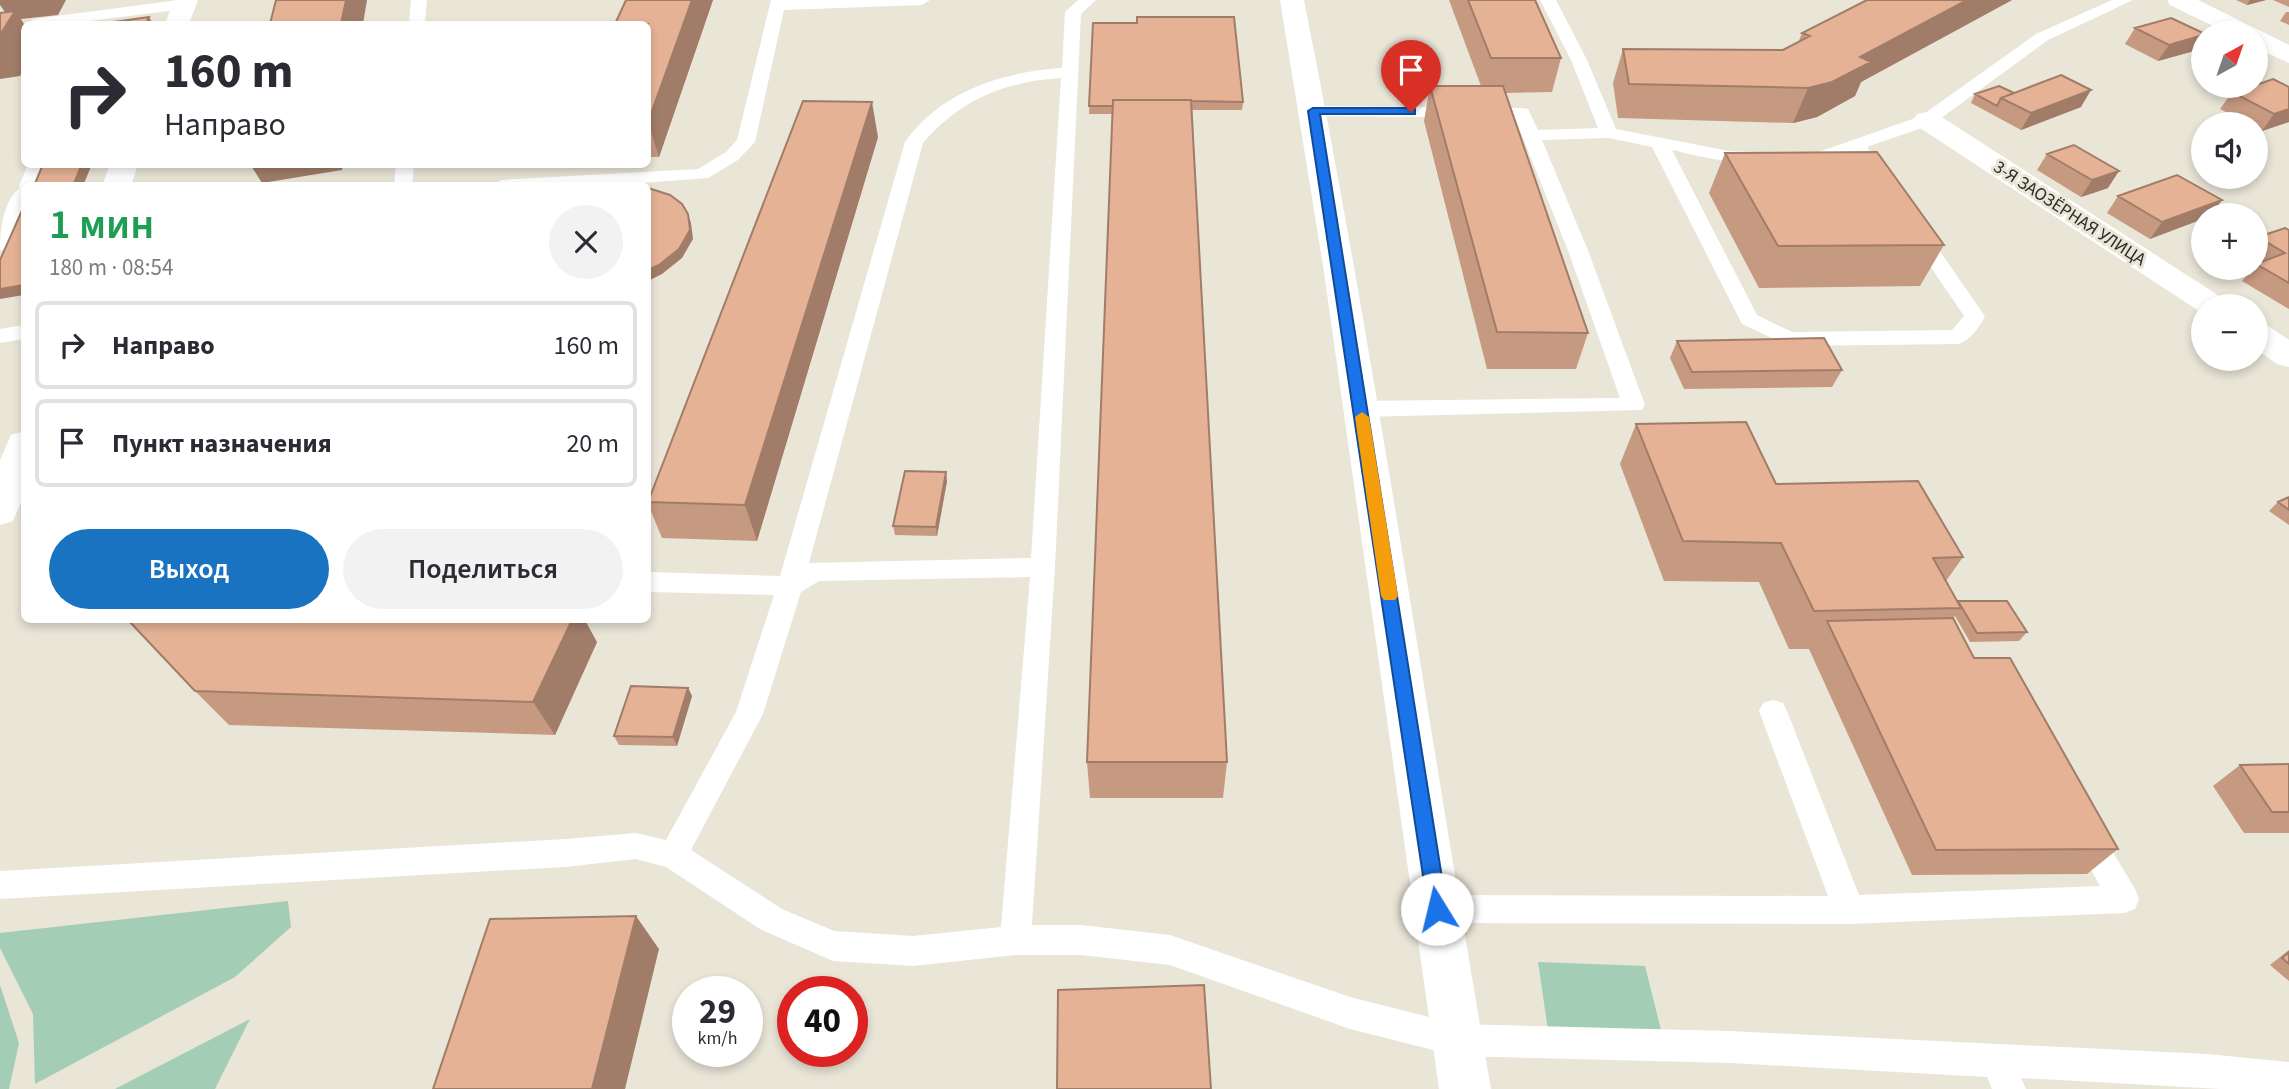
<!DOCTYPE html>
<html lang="ru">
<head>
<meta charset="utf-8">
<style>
  :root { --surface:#fff; --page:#f2f2f3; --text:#2b2b33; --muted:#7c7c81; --line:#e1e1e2; --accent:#1973c0 }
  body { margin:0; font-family:"Source Sans 3",sans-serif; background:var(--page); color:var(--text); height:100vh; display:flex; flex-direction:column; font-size:26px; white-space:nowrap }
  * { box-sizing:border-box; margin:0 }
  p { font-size:23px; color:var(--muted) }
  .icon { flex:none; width:38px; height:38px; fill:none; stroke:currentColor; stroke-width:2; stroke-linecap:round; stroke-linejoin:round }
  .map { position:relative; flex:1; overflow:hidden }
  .drawer { position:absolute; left:21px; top:182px; width:630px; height:441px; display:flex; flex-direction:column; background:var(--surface); border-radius:10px; box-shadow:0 4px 10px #0003 }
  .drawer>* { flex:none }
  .guide { position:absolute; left:21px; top:21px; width:630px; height:147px; border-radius:10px; box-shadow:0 4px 10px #0003; background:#fff; color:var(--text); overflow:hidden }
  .needle { width:46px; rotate:40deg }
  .tools { position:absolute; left:2191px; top:21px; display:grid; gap:14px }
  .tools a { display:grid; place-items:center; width:77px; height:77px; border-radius:50%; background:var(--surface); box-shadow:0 4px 10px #0003; font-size:35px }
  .speed { position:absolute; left:672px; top:976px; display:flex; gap:14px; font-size:35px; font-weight:700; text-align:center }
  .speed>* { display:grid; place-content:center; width:91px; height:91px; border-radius:50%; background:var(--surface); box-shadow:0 4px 10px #0003; line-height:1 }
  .speed small { font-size:18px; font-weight:400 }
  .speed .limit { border:10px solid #d22; background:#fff; color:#111 }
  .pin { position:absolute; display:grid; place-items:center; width:60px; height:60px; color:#fff; margin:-72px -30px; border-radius:50% 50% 50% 0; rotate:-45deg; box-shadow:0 0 7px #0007 }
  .pin .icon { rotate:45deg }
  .me { position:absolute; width:77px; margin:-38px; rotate:351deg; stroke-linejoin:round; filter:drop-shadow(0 0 5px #0008) }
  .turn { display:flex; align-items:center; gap:24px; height:147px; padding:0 28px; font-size:32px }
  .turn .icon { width:91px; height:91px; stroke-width:2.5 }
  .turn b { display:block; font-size:49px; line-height:60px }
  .round { display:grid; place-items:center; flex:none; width:74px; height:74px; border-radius:37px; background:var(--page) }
  .head { display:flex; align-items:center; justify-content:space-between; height:119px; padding:0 28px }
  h1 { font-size:42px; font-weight:600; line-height:52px; color:#1e9e55 }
  .action { display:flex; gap:14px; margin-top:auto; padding:14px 28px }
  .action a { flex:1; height:80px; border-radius:42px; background:var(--accent); color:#fff; font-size:28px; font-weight:600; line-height:80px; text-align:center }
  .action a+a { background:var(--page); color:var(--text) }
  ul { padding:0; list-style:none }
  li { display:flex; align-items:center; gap:21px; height:88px; margin:0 14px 10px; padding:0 14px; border:4px solid var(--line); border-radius:10px }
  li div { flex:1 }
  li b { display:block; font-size:26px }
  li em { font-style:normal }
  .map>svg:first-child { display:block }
  .green { fill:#a3ceb5 }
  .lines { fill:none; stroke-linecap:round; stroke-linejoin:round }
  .service { fill:#fff; fill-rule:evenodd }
  .minor { fill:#fff; fill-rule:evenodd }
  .tertiary { fill:#fff; fill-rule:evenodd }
  .wall { fill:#c69981 }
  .shaded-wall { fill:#a17d69 }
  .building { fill:#e6b296; stroke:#a17d69; stroke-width:2 }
  .route { fill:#1a73e8; stroke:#114b97; stroke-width:2 }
  .slow { fill:#f59e0b }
  .labels { text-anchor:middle; stroke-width:6; stroke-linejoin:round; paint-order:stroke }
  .far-street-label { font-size:18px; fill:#2b2a24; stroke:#e9e5d7 }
</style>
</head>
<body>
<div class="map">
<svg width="2289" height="1089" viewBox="0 0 2289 1089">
  <rect width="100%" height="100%" fill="#e9e5d7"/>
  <path class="green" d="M288,901l3,26 -56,50 -200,107 -2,-70 -33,-66v-15z
    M1538,962l107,4 17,68 -114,-4z
    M0,985l19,58 -10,46h-9z
    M250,1019l-35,70h-100z"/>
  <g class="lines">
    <path class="service" d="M179,0l10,1 3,3 -8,5 -118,15h-40l8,-5z
      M411,0h16l-2,24h-16z
      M771,0h159l-8,5 -138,5 -29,132 -17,18 -30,18 -106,8h-110l9,-6 197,-11 28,-17 11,-12z
      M1078,0h18l-15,14 -26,553 -23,358h49l89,10 180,62 107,27 273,7 477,23 82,8v27h-68l-200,-11 5,11h-34l-5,-12 -257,-14 -273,-7 -107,-27 -180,-64 -89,-10h-66l-102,11 -80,-5 -73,-32 -94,-62 -30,-8 -71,8 -565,32v-28l565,-32 71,-6 30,7 70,-128 38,-117 -126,-3v-20l132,4 125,-434c36,-51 97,-70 157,-74l3,-56zM1061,78l-30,480 -222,5 114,-420c36,-43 83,-62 138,-65zM1030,577l-29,350 -88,9 -79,-5 -52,-22 -91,-59 72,-136 38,-122 18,-11z
      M1540,0h16l31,60 29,69 113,22 28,1 9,5c-13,14 -75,-3 -94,-7l85,165 35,17 160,-2 12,-14 -57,-84 10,-6 7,2 58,84 3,5c-6,10 -15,24 -27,27l-169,2 -47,-22 -90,-177 -43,-9 -67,2 47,113 56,152 -3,5 -281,7 -8,-3 -3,-5 3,-5 8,-3 259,-3 -51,-145 -54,-135 -202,-2 -9,-5 9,-5 209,2 6,1 10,21 60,-2 -27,-68z
      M2112,0h21l-85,40 -115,84 -66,23 22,32 -3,4h-12l-21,-31 -38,12 -14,-1 -3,-4 3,-4 12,-1 108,-38 115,-82z
      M28,164h18l-9,22h-13v28l-12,31 -3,4 -9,1c0,-19 3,-50 20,-62l-1,-2z
      M396,164h18l-2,22h-18z
      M24,325v14l-24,4v-14z
      M1773,700l10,3 4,8 72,184 241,-9 -29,-53 5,-9 10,-4 10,4 39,65 4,10 -4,10 -11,4 -275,11 -412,-1 -11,-4 -4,-10 4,-10 11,-4 391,1 -69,-185 4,-8z"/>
    <path class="minor" d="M2167,0h31l91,45v18l-33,-15v-15h-29l-57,-28z
      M1927,112l10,2 287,185 5,7h-26l-1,7 -285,-187 -4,-6 4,-6z
      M2256,323l12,3 21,14v27l-12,-3 -21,-15z"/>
    <path class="tertiary" d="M174,0h24l-9,24h-24z
      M1280,0h24c72,361 124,726 187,1089h-52l-115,-817z
      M110,164h28l-7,22h-29z
      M24,431v64l-11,26 -13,4v-65l11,-25z"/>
  </g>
  <path class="wall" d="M626,0h87l-54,157h-11v-133z
    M1449,0h86l26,58 -9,34 -46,1 82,240 -12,36h-89l-63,-248 6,-35h51z
    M1867,0h145l-151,82 -6,14 -38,21 -24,6 -175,-5 -5,-35 10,-34 160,1 15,-7 4,-10z
    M2236,0h30l-19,5z
    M2273,0h16v7z
    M2286,12h3v13l-9,-4z
    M1093,23l150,79 -1,8h-50l35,652 -4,36h-133l-3,-36 26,-648h-24z
    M2135,28l59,23 -36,10 -33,-17z
    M2232,92l57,30 -27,9 -6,-3v-4h-7l-29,-15z
    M2014,93l67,14 -60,23 -50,-27 4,-9z
    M878,137l-121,404 -95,-3 -14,-34v-4z
    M1725,153l219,92 -24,41 -161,2 -50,-95z
    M2047,154l61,34 -27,9 -44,-27z
    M2118,196l104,4 -72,39 -43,-26z
    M2289,230v79l-47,-28 11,-13h3v-4l3,-1 -3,-2v-20l2,-4z
    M1677,341l165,29 -10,17 -148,2 -14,-31z
    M1636,424l140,60 187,73 -17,24 12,21 69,30 -8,9 -49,1 -15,-26 -2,2 21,40 144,191 -31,25 -175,1 -103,-226h-20l-30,-67 -95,-1 -44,-117z
    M947,481l-10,55 -42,-1 -2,-9z
    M2289,497v28l-20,-14 9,-9z
    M597,642l-42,93 -326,-10 -34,-34z
    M688,688l4,8 -15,50 -58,-1 -5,-9z
    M2289,764v69h-45l-31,-47 27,-21z
    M2289,950v31l-19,-16z"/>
  <path class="shaded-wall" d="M0,0h66l-8,15 -37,4 3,5v44l-4,8 -20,3v-44l10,-16 -10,-14z
    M346,0h21l-4,24h-22z
    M692,0h21l-54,157 -11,-35z
    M1967,0h45l-151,82 -6,14 -38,21 -24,6 15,-35 52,-31z
    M2250,0h16l-19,5z
    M149,17l4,7h-7z
    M2203,35v2l-9,14 -36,10 11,-16z
    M2091,90l-10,17 -60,23 10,-17z
    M872,102l6,35 -121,404 -12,-36z
    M2289,109v13l-27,9 12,-17z
    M82,164h10l-9,22h-10z
    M250,164h93l-1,6 -80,13z
    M2119,171l-11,17 -27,9 11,-17z
    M2222,200l-11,15h-8v4l-53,20 12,-17z
    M688,214l3,9 2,16 -11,19 -20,16 -14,7v-11z
    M24,285v10l-24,4v-10z
    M946,472l1,9 -10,55 -1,-9z
    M572,620h13l12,22 -42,93 -22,-33z
    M688,688l4,8 -15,50 -4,-9z
    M636,916l23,33 -34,140h-33z"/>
  <path class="building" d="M276,0h70l-5,24h-71z
    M626,0h66l-44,122v-98h-33z
    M1468,0h67l26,58h-70z
    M1867,0h100l-107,57 11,5 -39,20 -24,6 -179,-4 -6,-35 160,1 27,-14 -8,-3z
    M15,11l-15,24v-22z
    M149,17l-3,7h-33l1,-2z
    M1137,17h97l9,85 -52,-1v-1h-78v6h-24l4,-83h44z
    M2171,18l32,15v2l-34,10 -34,-17z
    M2061,75l30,15 -60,23 -30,-15z
    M2273,79l16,8v22l-15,5 -42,-22 24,-6v-1z
    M1430,86h73l85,247 -91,-1z
    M1999,86l15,7 -13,5 -4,8 -22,-12z
    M1113,100h78l36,662h-140z
    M803,101l69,1 -127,403 -97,-3z
    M2074,145l45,26 -27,9 -45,-26z
    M1877,152l67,93 -166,1 -53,-93z
    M43,164h39l-9,22h-39z
    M2177,175l45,25 -60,22 -44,-26z
    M648,188l22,7 12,9 6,10 2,16 -11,19 -20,16 -11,5z
    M24,206v79l-24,4v-29z
    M2285,228l4,2v53l-33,-19 29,-11 -27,-16z
    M1824,338l18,32 -150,2 -15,-31z
    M1746,422l30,62 142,-3 45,76 -30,1 28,50 -147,3 -33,-68 -98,-2 -47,-117z
    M905,471l41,1 -10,55 -43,-1z
    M2289,497v13l-11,-8z
    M1958,601h49l20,31 -50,1z
    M1953,618l21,40h36l108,191 -182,1 -109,-229z
    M128,620h444l-39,82 -338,-11z
    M631,686l57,2 -15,49 -59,-1z
    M2289,764v48h-17l-32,-47z
    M636,916l-44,173h-159l57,-170z
    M2289,952v12l-7,-6z
    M1204,985l7,104h-154l1,-99z"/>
  <path class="route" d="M1411,108l4,1v5h-95l127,795 -3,7 -7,3 -7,-3 -2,-7 -120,-798 5,-3z"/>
  <path class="slow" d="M1362,412l7,5 29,179 -3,4h-11l-3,-4 -26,-179z"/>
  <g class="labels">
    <g class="far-street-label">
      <text transform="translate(2070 213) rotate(33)" y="6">3-Я ЗАОЗЁРНАЯ УЛИЦА</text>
    </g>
  </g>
</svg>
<div class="tools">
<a><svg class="needle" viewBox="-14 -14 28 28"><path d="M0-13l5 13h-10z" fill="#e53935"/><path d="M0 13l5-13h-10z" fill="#7c7c81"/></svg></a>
<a><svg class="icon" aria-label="sound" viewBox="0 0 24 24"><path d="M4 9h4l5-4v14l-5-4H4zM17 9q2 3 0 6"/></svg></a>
<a>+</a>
<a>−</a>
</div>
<div class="speed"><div>29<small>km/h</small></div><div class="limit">40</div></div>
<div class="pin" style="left:1411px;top:112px;background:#d93025"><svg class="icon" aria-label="arrive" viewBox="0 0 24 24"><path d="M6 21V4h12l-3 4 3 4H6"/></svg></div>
<svg class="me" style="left:1437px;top:909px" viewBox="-20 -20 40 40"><circle r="19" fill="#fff"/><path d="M0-13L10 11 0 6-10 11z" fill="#1a73e8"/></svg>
<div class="guide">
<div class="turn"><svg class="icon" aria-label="right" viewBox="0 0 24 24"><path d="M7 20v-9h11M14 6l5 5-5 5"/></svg><div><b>160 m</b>Направо</div></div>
</div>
<section class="drawer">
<div class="head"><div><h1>1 мин</h1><p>180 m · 08:54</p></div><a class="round"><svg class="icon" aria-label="close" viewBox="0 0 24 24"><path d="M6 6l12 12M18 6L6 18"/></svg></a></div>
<ul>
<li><svg class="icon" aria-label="right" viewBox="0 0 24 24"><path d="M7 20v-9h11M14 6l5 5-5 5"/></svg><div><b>Направо</b></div><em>160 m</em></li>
<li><svg class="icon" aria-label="arrive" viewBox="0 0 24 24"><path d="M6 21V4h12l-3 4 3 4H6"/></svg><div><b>Пункт назначения</b></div><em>20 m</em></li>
</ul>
<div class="action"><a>Выход</a><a>Поделиться</a></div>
</section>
</div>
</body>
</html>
